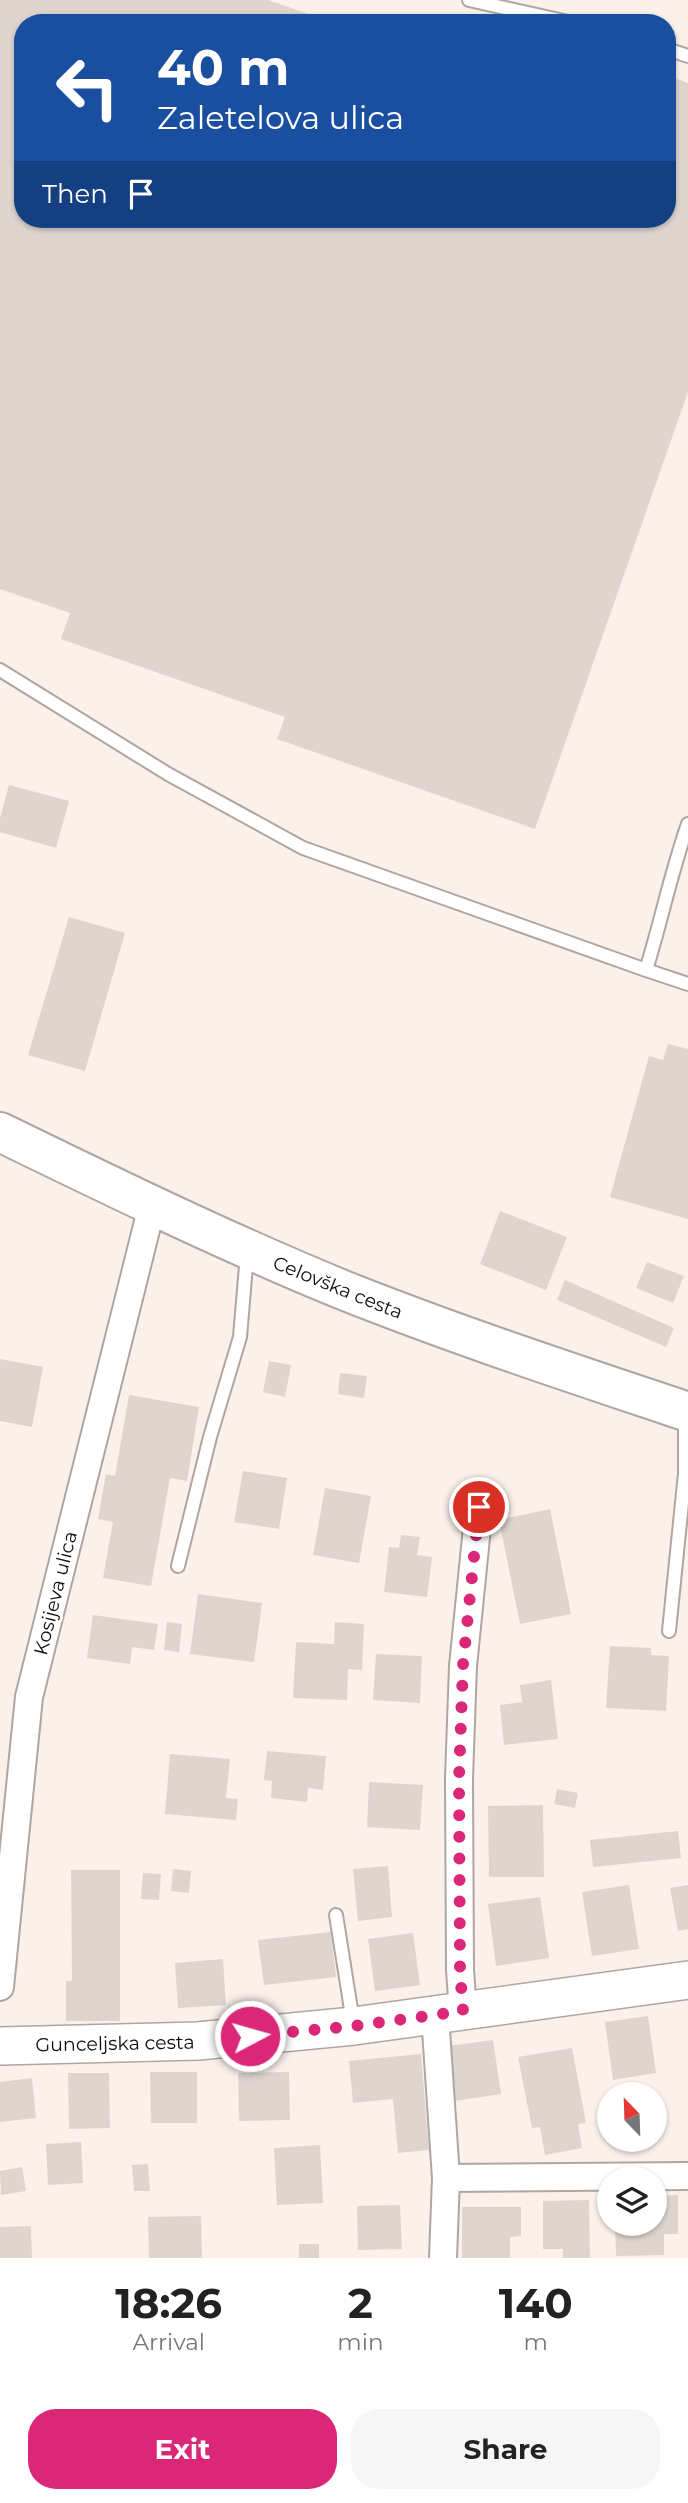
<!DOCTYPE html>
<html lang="en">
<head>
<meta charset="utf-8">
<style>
  :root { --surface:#fff; --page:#f6f6f6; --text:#222; --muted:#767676; --accent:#db2777 }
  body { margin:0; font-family:Montserrat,sans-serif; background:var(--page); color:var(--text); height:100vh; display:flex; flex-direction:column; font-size:26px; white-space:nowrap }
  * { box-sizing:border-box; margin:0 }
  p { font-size:23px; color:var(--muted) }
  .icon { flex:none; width:38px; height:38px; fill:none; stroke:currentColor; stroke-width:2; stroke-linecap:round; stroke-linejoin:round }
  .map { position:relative; height:2258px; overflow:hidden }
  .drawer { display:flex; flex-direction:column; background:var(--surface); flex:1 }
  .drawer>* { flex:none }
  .banner { position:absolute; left:14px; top:14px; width:662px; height:214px; border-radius:28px; box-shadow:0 2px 5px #0004; background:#1a4fa0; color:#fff; overflow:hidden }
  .needle { width:46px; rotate:337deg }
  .tools { position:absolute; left:597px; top:2082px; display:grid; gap:14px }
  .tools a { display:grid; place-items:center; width:70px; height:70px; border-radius:50%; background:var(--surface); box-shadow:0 2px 5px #0004; font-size:35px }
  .pin { position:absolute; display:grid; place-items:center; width:60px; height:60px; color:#fff; margin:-30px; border:4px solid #fff; border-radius:50%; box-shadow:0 2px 7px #0007 }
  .me { position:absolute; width:77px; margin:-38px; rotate:84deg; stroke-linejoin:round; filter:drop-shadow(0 0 5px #0008) }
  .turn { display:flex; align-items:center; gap:24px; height:147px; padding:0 28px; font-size:32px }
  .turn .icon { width:91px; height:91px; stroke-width:2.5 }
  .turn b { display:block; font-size:49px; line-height:60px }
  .then { display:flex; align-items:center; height:66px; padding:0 28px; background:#0003; gap:14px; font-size:26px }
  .eta { display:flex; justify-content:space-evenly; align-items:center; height:119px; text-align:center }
  .eta b { font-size:42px; font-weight:700; line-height:49px }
  .primary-button { display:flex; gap:14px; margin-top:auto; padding:14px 28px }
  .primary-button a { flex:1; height:80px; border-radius:28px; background:var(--accent); color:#fff; font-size:28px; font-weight:700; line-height:80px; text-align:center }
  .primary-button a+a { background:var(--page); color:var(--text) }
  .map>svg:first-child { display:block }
  .building { fill:#dfd5cf }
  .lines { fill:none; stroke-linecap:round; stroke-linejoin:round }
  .lane-casing { stroke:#b0a6a0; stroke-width:16 }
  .street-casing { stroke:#b0a6a0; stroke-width:30 }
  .secondary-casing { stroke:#b0a6a0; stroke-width:40 }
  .primary-casing { stroke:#b0a6a0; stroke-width:42 }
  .lane { stroke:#fff; stroke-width:12 }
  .street { stroke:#fff; stroke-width:26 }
  .secondary { stroke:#fff; stroke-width:37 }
  .primary { stroke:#fff; stroke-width:38 }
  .route { stroke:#db2777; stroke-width:12; stroke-dasharray:0 21.6 }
  .labels { text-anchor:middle; stroke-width:6; stroke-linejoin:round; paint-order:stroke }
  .street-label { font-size:19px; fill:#100d0b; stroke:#fff }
</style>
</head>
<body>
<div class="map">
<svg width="688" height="2258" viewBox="0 0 688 2258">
  <rect width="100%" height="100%" fill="#fbf1ea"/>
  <path class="building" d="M0,0h268l64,22 -309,1v196h644v-144l21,8v309l-153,437 -258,-90 8,-22 -224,-78 9,-26 -70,-24z
    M9,785l60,16 -13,47 -56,-16v-14z
    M69,917l56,16 -40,138 -57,-16z
    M668,1044l20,5v170l-78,-22 39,-141 14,4z
    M500,1211l67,26 -21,53 -66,-26z
    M647,1262l37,14 -11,27 -37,-15z
    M565,1280l109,48 -8,19 -109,-47z
    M0,1359l43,8 -11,60 -32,-6z
    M269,1361l22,4 -6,32 -22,-5z
    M340,1373l27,3 -3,22 -26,-4z
    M129,1395l70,12 -12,74 -17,-3 -19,108 -48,-8 10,-56 -15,-3 8,-45 9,2z
    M243,1471l44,7 -8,51 -45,-7z
    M325,1488l46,8 -12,67 -46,-8z
    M550,1509l21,105 -51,10 -21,-104z
    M401,1535l19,2 -3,18 15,2 -5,40 -43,-5 5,-45 10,1z
    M198,1594l64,9 -8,59 -64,-8z
    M93,1615l65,9 -4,26 -22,-3 -2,17 -43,-6z
    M167,1622l15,2 -3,28 -15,-2z
    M335,1622l29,2 -2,46 -14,-1 -1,31 -54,-2 3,-56 38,2z
    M610,1646l41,2v7l18,1 -3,55 -60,-3z
    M376,1654l46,2 -2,47 -47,-3z
    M551,1680l7,59 -54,6 -4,-40 22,-3 -2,-17z
    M267,1751l59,5 -3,34 -15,-2 -1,14 -36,-4 1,-17 -8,-1z
    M170,1754l60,5 -4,39 12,1 -2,21 -71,-6z
    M369,1782l54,3 -3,45 -53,-3z
    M557,1789l21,4 -3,15 -21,-4z
    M543,1805l1,72h-55l-1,-71z
    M678,1831l3,27 -88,9 -3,-27z
    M388,1866l4,51 -34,4 -5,-52z
    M173,1869l18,2 -2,22 -18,-2z
    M71,1870h49v151h-54v-40h6z
    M143,1873l18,1 -2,26 -18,-1z
    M629,1885l10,64 -47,7 -10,-64z
    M688,1885v44l-10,2 -8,-43z
    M540,1897l9,61 -53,8 -8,-62z
    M331,1932l5,45 -72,8 -6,-45z
    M413,1933l7,52 -45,6 -7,-52z
    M223,1959l3,46 -48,3 -3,-45z
    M648,2016l8,57 -43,7 -8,-58z
    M493,2040l8,54 -46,7 -7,-55z
    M572,2048l14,75 -8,1 4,24 -37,7 -5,-28 -8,1 -14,-71z
    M421,2054l8,96 -31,3 -5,-54 -40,4 -4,-42z
    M150,2072h47v51h-46z
    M289,2072l1,48 -51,1 -1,-48z
    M68,2073h41l1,55 -41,1z
    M32,2078l4,40 -36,4v-40z
    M81,2142l2,41 -35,2 -2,-41z
    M320,2145l3,58 -46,2 -3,-57z
    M148,2164l2,27h-16l-2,-26z
    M22,2167l4,24 -25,4 -1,-24z
    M678,2195v39h-14v21l-48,1 -1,-32h39v-28z
    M589,2200l1,58h-27v-9h-20v-48z
    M400,2205l2,44 -44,1 -1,-44z
    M462,2207h59v29l-11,1v21h-48z
    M201,2216l1,42h-53l-1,-41z
    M31,2226l1,32h-32v-31z
    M299,2244h20v14h-20z"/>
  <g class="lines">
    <defs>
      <path id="lane" d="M469,0l104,23
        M667,49l21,7
        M0,670l168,104 135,74 343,122
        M688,824c-17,48 -27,98 -42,146l42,14
        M178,1566l32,-129 30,-100 7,-83
        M669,1631l16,-158v-59
        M336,1915l17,107"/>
      <path id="street" d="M0,1987l29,-290 123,-491
        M463,2011l-3,-41 -1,-192 4,-112 16,-158
        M435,2015l11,163 -3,80
        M446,2178l242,-2"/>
      <path id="secondary" d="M0,2046l198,-5 156,-15 334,-46"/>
      <path id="primary" d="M0,1132c113,55 226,110 343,158 113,45 229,83 345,122"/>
    </defs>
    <use href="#lane" class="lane-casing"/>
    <use href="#street" class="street-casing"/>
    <use href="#secondary" class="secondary-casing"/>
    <use href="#primary" class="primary-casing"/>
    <use href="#lane" class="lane"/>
    <use href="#street" class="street"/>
    <use href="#secondary" class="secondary"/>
    <use href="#primary" class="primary"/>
  </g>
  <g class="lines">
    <path class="route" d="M250,2036l104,-10 109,-15 -3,-41 -1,-192 4,-113 16,-158"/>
  </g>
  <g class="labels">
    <g class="street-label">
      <text transform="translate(338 1287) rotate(22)" y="7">Celovška cesta</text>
      <text transform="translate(55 1593) rotate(-76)" y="7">Kosijeva ulica</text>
      <text transform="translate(115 2043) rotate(-1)" y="7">Gunceljska cesta</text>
    </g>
  </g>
</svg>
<div class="tools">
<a><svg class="needle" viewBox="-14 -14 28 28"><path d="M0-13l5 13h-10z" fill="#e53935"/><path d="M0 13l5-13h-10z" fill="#767676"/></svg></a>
<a><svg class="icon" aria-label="layers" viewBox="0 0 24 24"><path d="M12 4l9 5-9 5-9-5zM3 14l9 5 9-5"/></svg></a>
</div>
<div class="pin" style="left:479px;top:1507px;background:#d93025"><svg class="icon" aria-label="arrive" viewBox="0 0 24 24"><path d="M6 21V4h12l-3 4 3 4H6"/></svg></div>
<svg class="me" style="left:250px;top:2036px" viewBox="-20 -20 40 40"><circle r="17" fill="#db2777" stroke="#fff" stroke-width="3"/><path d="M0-11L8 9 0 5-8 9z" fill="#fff"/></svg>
<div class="banner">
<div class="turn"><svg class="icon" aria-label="left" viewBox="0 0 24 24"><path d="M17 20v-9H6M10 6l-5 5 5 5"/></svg><div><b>40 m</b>Zaletelova ulica</div></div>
<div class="then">Then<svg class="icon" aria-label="arrive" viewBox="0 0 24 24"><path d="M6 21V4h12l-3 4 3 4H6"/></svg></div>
</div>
</div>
<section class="drawer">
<div class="eta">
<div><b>18:26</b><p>Arrival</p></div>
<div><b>2</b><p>min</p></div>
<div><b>140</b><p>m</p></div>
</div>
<div class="primary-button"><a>Exit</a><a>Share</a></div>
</section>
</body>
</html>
